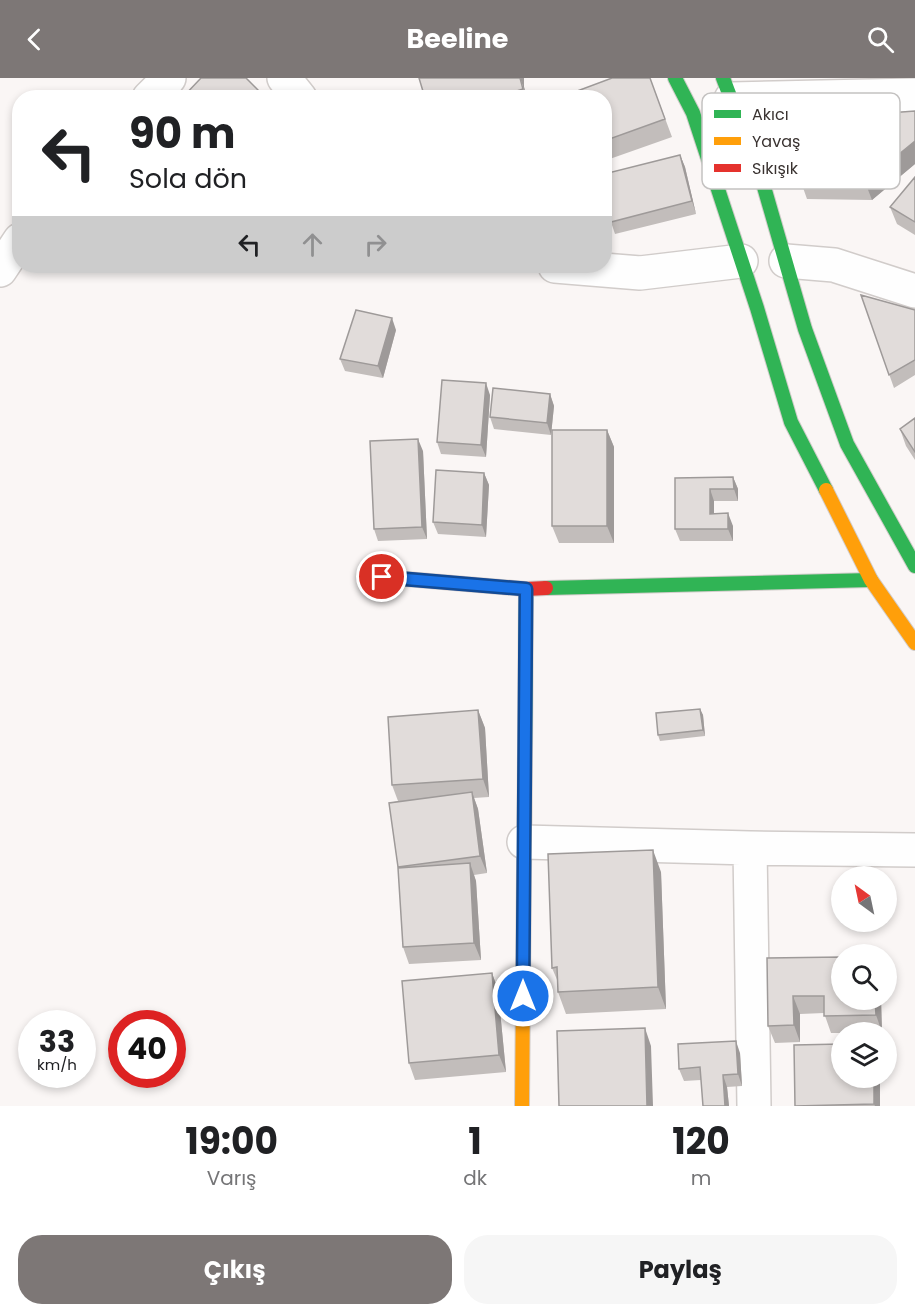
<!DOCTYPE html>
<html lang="tr">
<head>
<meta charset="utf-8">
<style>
  :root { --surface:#fff; --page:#f6f6f6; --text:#202124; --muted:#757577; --accent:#7d7776 }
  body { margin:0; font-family:Poppins,sans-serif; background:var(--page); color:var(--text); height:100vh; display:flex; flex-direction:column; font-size:22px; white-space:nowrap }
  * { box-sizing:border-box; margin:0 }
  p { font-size:20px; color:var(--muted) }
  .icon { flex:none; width:33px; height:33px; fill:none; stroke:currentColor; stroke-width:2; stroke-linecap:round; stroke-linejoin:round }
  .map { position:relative; height:1028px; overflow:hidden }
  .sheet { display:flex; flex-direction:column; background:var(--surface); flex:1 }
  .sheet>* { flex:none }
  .top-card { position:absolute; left:12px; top:12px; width:600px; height:183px; border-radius:24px; box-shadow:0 3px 9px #0003; background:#fff; color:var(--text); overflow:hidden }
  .needle { width:39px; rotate:327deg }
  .controls { position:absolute; left:831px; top:788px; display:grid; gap:12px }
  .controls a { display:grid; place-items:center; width:66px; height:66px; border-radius:50%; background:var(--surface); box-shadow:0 3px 9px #0003; font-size:30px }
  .speed { position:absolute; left:18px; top:932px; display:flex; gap:12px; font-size:30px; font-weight:700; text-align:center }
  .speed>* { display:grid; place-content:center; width:78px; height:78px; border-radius:50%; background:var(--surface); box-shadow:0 3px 9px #0003; line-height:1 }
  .speed small { font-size:15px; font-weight:400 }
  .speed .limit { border:9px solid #d22; background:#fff; color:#111 }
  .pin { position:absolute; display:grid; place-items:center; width:51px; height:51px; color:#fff; margin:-26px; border:3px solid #fff; border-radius:50%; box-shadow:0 2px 6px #0007 }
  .me { position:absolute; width:66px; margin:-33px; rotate:0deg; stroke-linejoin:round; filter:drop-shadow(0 0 4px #0008) }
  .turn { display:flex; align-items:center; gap:21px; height:126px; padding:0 18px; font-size:27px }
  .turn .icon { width:78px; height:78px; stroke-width:2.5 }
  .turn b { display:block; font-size:42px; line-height:51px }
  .lanes { display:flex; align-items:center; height:57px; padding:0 18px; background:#0003; justify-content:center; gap:30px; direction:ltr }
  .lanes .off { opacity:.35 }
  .eta { display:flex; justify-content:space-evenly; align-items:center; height:102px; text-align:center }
  .eta b { font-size:36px; font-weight:700; line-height:42px }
  .cta { display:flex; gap:12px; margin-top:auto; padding:12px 18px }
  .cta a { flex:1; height:69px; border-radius:24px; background:var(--accent); color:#fff; font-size:24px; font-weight:700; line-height:69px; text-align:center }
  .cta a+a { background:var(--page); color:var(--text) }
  header { display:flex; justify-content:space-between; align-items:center; height:78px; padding:0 18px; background:var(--accent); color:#fff; font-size:27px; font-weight:700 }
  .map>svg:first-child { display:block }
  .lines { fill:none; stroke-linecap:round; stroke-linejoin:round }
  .street-casing { stroke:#d1ccca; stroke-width:36 }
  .fast-casing { stroke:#d1ccca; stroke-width:16 }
  .slow-casing { stroke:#d1ccca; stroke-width:16 }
  .jam-casing { stroke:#d1ccca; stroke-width:16 }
  .street { stroke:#fefefe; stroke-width:33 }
  .fast { stroke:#30b455; stroke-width:14 }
  .slow { stroke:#ff9f0a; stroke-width:14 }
  .jam { stroke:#e5322d; stroke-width:14 }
  .wall { fill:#c2bdbb }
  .shaded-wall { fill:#9e9a99 }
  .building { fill:#e1dcda; stroke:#9e9a99; stroke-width:1.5 }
  .route-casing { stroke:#114b97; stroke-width:15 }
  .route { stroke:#1a73e8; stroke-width:10 }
  .key { fill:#fff; stroke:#c4c2c1; stroke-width:1.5 }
  .key-label { font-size:16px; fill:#3a3331 }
</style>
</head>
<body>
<header><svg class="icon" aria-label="back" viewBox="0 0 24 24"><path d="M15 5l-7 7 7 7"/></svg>Beeline<svg class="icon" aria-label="search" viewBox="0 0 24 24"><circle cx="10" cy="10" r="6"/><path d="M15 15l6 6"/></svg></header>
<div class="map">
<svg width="915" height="1028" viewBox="0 0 915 1028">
  <rect width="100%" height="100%" fill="#faf6f5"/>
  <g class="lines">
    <defs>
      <path id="street" d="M284,0l16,20
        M149,20l20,-20
        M731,21l184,-4
        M786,183l48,4 81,26
        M555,188l85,7 101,-12
        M0,192l20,-30
        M524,764l226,6 165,2
        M750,770l4,258"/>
      <path id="fast" d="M675,0l18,35 64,195 34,114 35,68
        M723,0l39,102 43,149 42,115 68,122
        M546,510l325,-8
        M525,675l1,-164"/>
      <path id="slow" d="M826,412l45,90 44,63
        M522,1028l3,-353"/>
      <path id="jam" d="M382,499l144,12 20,-1"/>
    </defs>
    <use href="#street" class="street-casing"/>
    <use href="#fast" class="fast-casing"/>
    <use href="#slow" class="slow-casing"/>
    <use href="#jam" class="jam-casing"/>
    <use href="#street" class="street"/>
    <use href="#fast" class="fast"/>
    <use href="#slow" class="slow"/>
    <use href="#jam" class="jam"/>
  </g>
  <path class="wall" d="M650,0l22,59 -68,24v-63z
    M524,9l3,11h-102z
    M915,33v53l-43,36 -65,-1 -6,-17z
    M680,77l5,12 11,47 -81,20 -4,-12z
    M915,99v58l-18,-11 -7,-17z
    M253,188h17l-16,2z
    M861,217l54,15v65l-21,13z
    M396,252l-13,48 -38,-7 -5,-12z
    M550,316l4,12 -3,29 -57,-6 -4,-12z
    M490,317l-4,62 -45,-3 -4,-12z
    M915,340v42l-9,-14 -6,-17z
    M607,352l7,17v96h-55l-7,-17z
    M423,373l4,88 -49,2 -4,-12z
    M484,395l5,12 -3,52 -48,-3 -5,-12z
    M733,399l5,12v12h-24v13l19,12v15h-53l-5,-12v-51z
    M700,631l3,6 2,21 -45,5 -2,-6z
    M478,632l7,18 4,69 -15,1 4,11 9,64 -13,2 2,6 5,79 -72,4 -6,-17 -5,-79 -9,-65 9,-2 -6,-16z
    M661,794l5,137 -100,5 -8,-22v-10l-6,-14z
    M767,880l75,41h39l1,33h-40v1h-11l-7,-20 -24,1v28l-25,1 -7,-17z
    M492,895l6,17 8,82 -91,8 -6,-17z
    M740,975l2,33 -15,1 2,19h-26l-2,-26 -17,1 -5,-12z
    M842,999h38v29h-85z"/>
  <path class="shaded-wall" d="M520,0h4v9l3,11z
    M915,63v23l-43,36 -7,-18z
    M680,77l5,12 11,47 -4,-13z
    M392,240l4,12 -13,48 -5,-12z
    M486,305l4,12 -4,62 -5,-12z
    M550,316l4,12 -3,29 -4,-12z
    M607,352l7,17v96l-7,-17z
    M418,361l5,12 4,88 -5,-12z
    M484,395l5,12 -3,52 -4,-12z
    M733,399l5,12v12l-4,-12z
    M710,411l4,12v25l-4,-12z
    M728,435l5,13v15l-5,-12z
    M700,631l3,6 2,21 -2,-6z
    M478,632l7,18 4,69 -6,-18z
    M472,714l6,17 9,64 -7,-17z
    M653,772l8,22 5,137 -8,-22z
    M470,785l6,18 5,79 -7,-17z
    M492,895l6,17 8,82 -7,-17z
    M793,918l7,18v28l-6,-17z
    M875,921h6l1,33 -6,-17z
    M645,950l6,18 2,60h-6z
    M736,963l4,12 2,33 -4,-12z
    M723,997l4,12 2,19h-4z
    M874,999h6v29h-5l-1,-2z"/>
  <path class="building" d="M201,0h45l20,20h-84z
    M419,0h101l3,11 -28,9h-70z
    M612,0h38l15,41 -61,22v-43h-43v-1z
    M915,33v30l-50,41h-64l-5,-62z
    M680,77l12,46 -81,21 -7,-25v-23z
    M915,99v45l-25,-15z
    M861,217l54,15v50l-26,15z
    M356,232l36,8 -14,48 -38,-7z
    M442,302l44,3 -5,62 -44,-3z
    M493,310l57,6 -3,29 -57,-6z
    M915,340v34l-15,-23z
    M552,352h55v96h-55z
    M418,361l4,88 -48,2 -4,-88z
    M436,392l48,3 -2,52 -49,-3z
    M733,399l1,12h-24v25l18,-1v16h-53v-51z
    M700,631l3,21 -45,5 -2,-22z
    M478,632l5,69 -91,6 -4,-68z
    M472,714l8,64 -82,11 -9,-64z
    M653,772l5,137 -100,5 -1,-25 -5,1 -4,-114z
    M470,785l4,80 -71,4 -5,-79z
    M842,879v42h33l1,16 -52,1v-20h-31l1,29 -26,1 -1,-68z
    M492,895l7,82 -90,8 -7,-82z
    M645,950l2,78h-88l-2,-75z
    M736,963l2,33 -15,1 2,31h-22l-3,-39 -21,2 -1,-25z
    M842,966v33h32v27l-79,2 -1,-61z"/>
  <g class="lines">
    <defs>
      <path id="route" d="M382,499l144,12 -3,407"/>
    </defs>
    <use href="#route" class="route-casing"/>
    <use href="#route" class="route"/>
  </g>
  <rect x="702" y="15" width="198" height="96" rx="9" class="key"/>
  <rect x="714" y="32" width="27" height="8" fill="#30b455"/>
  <rect x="714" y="59" width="27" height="8" fill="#ff9f0a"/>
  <rect x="714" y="86" width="27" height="8" fill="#e5322d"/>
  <g class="key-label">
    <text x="752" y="42">Akıcı</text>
    <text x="752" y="69">Yavaş</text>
    <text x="752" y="96">Sıkışık</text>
  </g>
</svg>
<div class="controls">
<a><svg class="needle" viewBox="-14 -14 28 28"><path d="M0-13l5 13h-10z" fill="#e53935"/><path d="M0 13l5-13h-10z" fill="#757577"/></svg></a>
<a><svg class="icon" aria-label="search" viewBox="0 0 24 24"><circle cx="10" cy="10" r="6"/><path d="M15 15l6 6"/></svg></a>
<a><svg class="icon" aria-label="layers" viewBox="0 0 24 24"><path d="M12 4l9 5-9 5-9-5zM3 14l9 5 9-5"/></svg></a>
</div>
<div class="speed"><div>33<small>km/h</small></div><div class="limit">40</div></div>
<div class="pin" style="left:382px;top:499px;background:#d93025"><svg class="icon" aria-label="arrive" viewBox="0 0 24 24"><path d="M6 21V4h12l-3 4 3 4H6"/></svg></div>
<svg class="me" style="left:523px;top:918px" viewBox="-20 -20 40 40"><circle r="17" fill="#1a73e8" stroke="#fff" stroke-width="3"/><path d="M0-11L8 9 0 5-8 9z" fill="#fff"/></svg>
<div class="top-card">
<div class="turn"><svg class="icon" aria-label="left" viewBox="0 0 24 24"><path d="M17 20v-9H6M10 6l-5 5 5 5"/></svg><div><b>90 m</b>Sola dön</div></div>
<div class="lanes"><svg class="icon" aria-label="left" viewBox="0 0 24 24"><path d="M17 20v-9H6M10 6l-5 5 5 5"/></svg><svg class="icon off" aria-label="ahead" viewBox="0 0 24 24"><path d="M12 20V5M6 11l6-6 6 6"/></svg><svg class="icon off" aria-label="right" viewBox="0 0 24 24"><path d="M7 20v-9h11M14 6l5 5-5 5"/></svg></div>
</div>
</div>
<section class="sheet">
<div class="eta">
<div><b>19:00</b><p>Varış</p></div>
<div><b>1</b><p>dk</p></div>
<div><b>120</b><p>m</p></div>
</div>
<div class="cta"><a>Çıkış</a><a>Paylaş</a></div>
</section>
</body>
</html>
